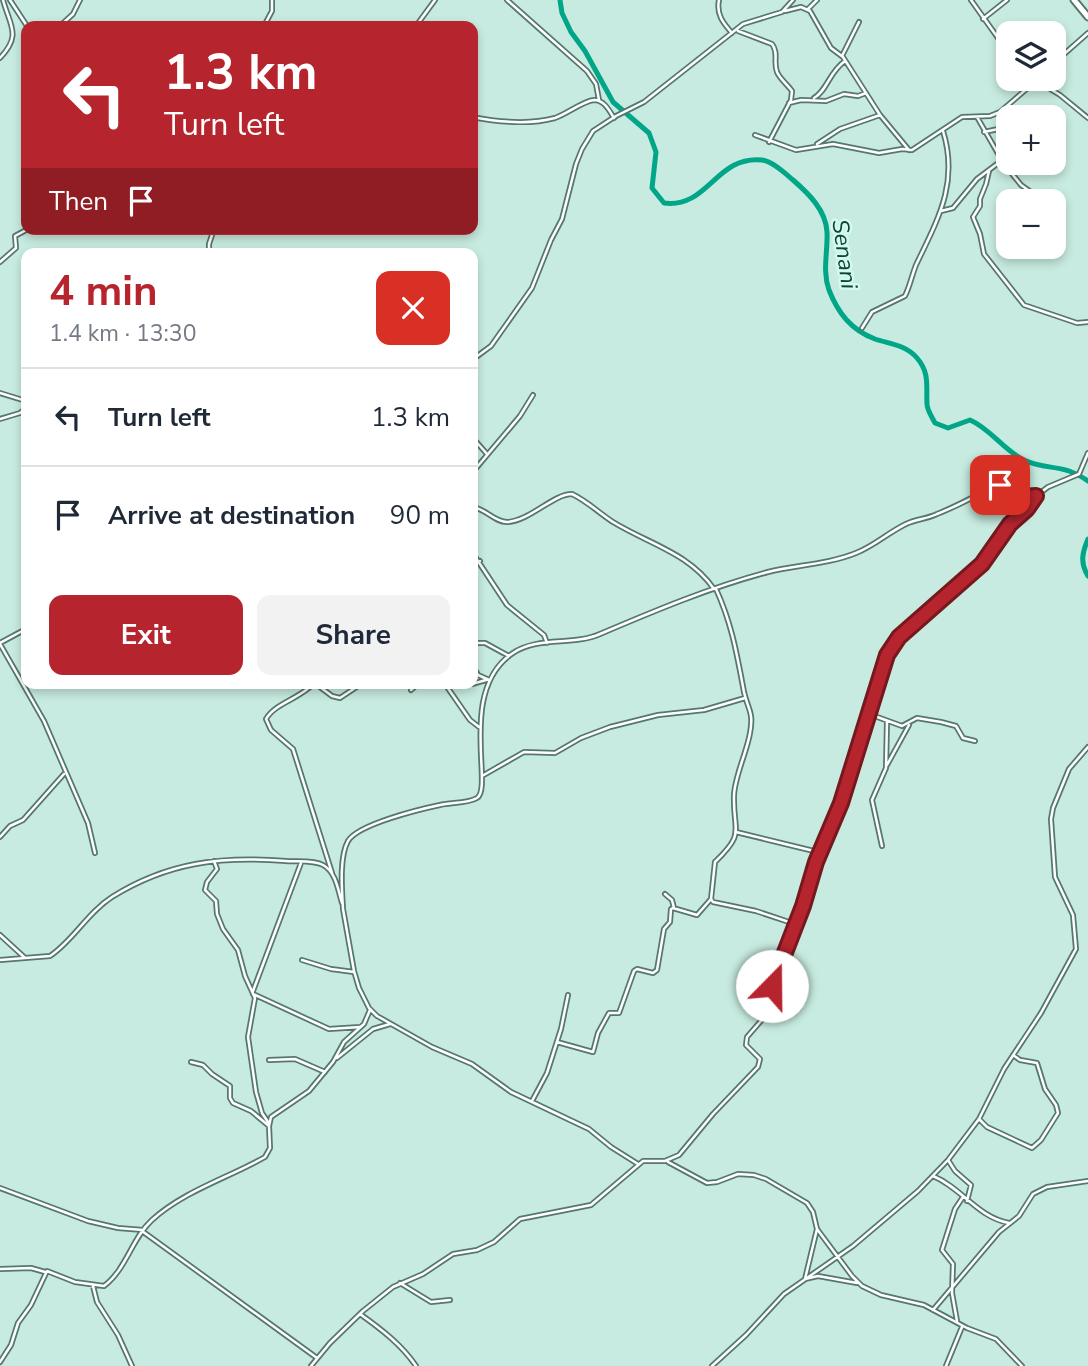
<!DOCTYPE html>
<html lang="en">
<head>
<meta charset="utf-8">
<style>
  :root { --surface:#fff; --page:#f2f2f3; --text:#1f2937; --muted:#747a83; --line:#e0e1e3; --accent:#b6252e }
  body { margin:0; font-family:"Nunito Sans",sans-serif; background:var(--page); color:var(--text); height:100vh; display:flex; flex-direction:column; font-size:26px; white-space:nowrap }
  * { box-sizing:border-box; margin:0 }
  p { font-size:23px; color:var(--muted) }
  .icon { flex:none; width:38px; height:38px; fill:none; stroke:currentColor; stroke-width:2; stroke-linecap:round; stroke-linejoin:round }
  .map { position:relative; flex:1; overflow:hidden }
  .details { position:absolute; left:21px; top:248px; width:457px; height:441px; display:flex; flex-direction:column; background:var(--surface); border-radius:14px; box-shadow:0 4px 10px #0003 }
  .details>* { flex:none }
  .banner { position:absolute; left:21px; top:21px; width:457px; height:214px; border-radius:14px; box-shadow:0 4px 10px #0003; background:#b6252e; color:#fff; overflow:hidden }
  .tools { position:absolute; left:996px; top:21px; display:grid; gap:14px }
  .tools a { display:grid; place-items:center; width:70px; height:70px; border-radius:14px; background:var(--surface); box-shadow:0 4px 10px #0003; font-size:35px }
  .pin { position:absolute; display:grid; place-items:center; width:60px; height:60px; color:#fff; margin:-30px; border-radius:14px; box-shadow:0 4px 10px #0006 }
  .me { position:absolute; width:77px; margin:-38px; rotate:22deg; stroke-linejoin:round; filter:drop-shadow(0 0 5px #0008) }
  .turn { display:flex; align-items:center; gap:24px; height:147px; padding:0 28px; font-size:32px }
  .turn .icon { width:91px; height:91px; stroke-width:2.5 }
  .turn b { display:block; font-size:49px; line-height:60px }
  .then { display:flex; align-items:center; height:66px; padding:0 28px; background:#0003; gap:14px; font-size:26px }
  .round { display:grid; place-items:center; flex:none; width:74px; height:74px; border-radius:14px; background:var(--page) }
  .head { display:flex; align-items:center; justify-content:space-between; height:119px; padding:0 28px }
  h1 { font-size:42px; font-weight:700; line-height:52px; color:var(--accent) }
  .primary-button { display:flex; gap:14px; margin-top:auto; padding:14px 28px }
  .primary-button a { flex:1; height:80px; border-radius:14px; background:var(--accent); color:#fff; font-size:28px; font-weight:700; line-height:80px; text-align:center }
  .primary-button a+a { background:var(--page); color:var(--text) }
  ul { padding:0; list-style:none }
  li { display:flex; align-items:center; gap:21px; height:98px; padding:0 28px; border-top:2px solid var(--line) }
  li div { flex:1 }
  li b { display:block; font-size:26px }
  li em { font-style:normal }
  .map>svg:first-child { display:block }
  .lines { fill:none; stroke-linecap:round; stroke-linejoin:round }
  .river { stroke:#01a688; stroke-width:5 }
  .street-casing { stroke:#56776d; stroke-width:6 }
  .secondary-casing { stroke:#56776d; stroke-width:9 }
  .street { stroke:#fff; stroke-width:2.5 }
  .secondary { stroke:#fff; stroke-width:5 }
  .route-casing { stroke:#76181e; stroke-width:18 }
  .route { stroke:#b6252e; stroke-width:12 }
  .labels { text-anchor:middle; stroke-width:5; stroke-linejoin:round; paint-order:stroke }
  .water-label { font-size:23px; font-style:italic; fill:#0d4639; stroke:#d4f9ed }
</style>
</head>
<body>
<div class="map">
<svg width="1088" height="1366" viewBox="0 0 1088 1366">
  <rect width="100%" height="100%" fill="#c7ebe0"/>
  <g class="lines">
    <path class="river" d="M560,0l2,13 9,19 14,19 28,51 36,31 7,19 -4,36 12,15c44,6 52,-48 98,-43 10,1 23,13 31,20 15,13 33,30 34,52 1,20 -5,38 2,58 9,23 22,40 46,49 15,5 31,6 42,19 13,15 9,28 10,46 0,6 5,13 8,19l13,5 22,-8c21,9 33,30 54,40 23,11 40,3 64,21
      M1088,539c-6,14 -8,24 0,37"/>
    <defs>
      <path id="street" d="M10,0l17,26
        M507,0l80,71 9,13 3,16
        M719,0c-3,14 4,23 13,33
        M971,0l27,38 10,10
        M808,9l9,-9
        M785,11l16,-4 9,4 21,37 12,9 37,58 29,35
        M983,19l24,-19
        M60,26l13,-12 7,-14
        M264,26l8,-15v-11
        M416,26l19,-26
        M738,31l34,13c7,9 1,18 5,28 3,7 10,12 15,19l-1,9 -22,42
        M1054,49l10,2
        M842,56l17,-34
        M0,58c22,-23 10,-32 3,-58
        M1054,63l34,-30
        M1037,81l23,14 28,23
        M814,98c13,-7 15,-26 31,-37
        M789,103l12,-3 25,1 18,-7 14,2 8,-3
        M472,117c26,5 57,8 83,1 12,-4 28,-17 39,-18 10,0 15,10 20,18
        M977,117l27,47 17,21 21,15
        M984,132l24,-5
        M755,135l41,15 37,-6 46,9 23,-4 10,1 50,-33 28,-1 10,-4 38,-33
        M817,144l23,-15 40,-14
        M989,171l-3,13 -6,15v7l-7,11 7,17 4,20 40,51 53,18 11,-1
        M941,211l12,-3 24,-29 24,-18
        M209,254v-10l5,-15
        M0,262l16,-14 -1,-12 13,-7
        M862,328l10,-16 33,-16c5,-10 7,-21 11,-31 22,-46 43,-82 27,-134
        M472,360l19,-14 41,-58 19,-48 11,-21 14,-55 6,-15 11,-18 23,-15 28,-14 99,-78 39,-12 11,-12
        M0,393l26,8
        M0,419l20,-6 6,-5
        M472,437l15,17
        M472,473l48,-57 13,-21
        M472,507c13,1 22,15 35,15 23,-1 46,-28 65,-28 15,7 27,19 41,28 36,22 76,31 101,67
        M472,552l35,53 37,30 3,8
        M472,566l8,-5
        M716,589c16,35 21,66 28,103 4,18 10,20 6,41 -3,19 -16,45 -16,63 -1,37 12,36 -19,66l-4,37 2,3 43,9 39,13
        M0,643l26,-14
        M472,643h13l24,13
        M0,644l44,77 44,102 7,30
        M472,664l6,11 11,5
        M313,684c-12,14 -38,19 -47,35l5,11 22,19 39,124
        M316,684l16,12 8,2 21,-14
        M445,684l25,36 9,7
        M458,684h11
        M472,684l14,-4
        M411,690l7,-6
        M869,714l33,12 15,-8 24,4 15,4 7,12 12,3
        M887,765l22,-40
        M482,776l42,-24 31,1 26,-15 29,-11 48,-12 46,-5 41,-12
        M736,832l82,20
        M0,837l10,-11 13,-6 41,-46
        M882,846l-10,-46 14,-32 1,-47
        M214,861l3,8 -10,13 -2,8 11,11 1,13 6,15 15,21 7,26 10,22 -7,39 8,55 6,21 6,9
        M665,894l7,6 2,8
        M343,909c-1,-18 -4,-52 5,-68 10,-17 73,-32 92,-36 11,-3 27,-1 37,-7 17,-10 -20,-108 36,-145 25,-17 60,-7 87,-19 54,-23 111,-47 168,-62 29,-7 61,-8 88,-19 18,-7 33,-21 50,-29 10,-5 21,-5 31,-10 21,-8 41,-20 61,-29l25,12 13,-1
        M343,909l11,62 5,17 10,20 8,8 55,31 40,17 39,28 78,37 22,18 27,17
        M0,935l24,22
        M0,960l50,-4c23,-15 37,-43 62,-59 56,-35 109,-41 174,-36 11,1 28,-1 37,4 13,7 15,25 19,38
        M302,960l29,9 23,3
        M253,991l48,-128
        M253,994l76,35 31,-2
        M557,1042l36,10 5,-19 11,-20h10l15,-42 3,-2 16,4 4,-3 7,-41 6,-7 1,-13 2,-1 24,7 14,-16
        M337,1058l36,-29 17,-5
        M269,1060l26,-1 30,13
        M191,1062l12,3 9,9 18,12v12l3,5 18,8 18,15
        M532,1101l15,-28 14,-44 7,-34
        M979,1119l8,8 45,21 9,-8 17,-27 -2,-8 -11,-16 -8,-26 -17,-3 -7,-5
        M948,1160l7,11 16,14 -4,16
        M668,1162l39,21 10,-1 21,-8 16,1 12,4 41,24 6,9 4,17 -12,50 13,-3 39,7
        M933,1176c29,12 44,41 76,47
        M0,1188l88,33 30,7 25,2
        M817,1229l35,47 10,10 19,9 43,10 43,23 29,11 26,27
        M142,1231l175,127
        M0,1269l31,-1 14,4
        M400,1283l31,19 19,-2
        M93,1286l4,16 21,33 14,31
        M933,1310l66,-78 20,-16 14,-22 14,-7 41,-6
        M360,1314c21,15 42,31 56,52
        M957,1321l-5,-28 1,-29 -11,-14 13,-41 8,-12
        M0,1362l11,-17 7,-22 13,-18 16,-34 28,11 29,4c22,-16 28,-48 48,-66 32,-29 76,-42 113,-63l5,-9 -1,-22 2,-9 38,-26 24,-29 11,-20 20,-18 6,-14
        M311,1366l19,-23 33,-32 30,-24 30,-13 30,-20 24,-4 17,-8 26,-23 71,-14 52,-44h22l14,-6 34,-41 45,-47 2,-8 -14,-14 1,-8 20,-23 3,-8 5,-31 24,-60 16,-53 26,-59 46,-148 12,-18 83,-73 28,-40 17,-15 8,-12 13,-10 31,-13 9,-21
        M712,1366l34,-31 38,-41 69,-48 65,-55 30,-31 31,-41 25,-50 37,-56 35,-64 -3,-34 -18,-38 -4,-58 2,-11 16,-39 19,-22
        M946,1366l16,-39"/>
      <path id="secondary" d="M1074,0l14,17"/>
    </defs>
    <use href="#street" class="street-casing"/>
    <use href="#secondary" class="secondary-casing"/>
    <use href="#street" class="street"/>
    <use href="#secondary" class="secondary"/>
  </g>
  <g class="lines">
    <defs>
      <path id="route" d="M772,986l31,-80 13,-44 25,-59 46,-148 12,-18 83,-73 28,-40 17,-15 9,-13 -13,1 -23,-12"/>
    </defs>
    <use href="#route" class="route-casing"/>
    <use href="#route" class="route"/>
  </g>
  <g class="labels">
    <g class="water-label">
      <text transform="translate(845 254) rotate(82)" y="8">Senani</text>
    </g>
  </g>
</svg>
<div class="tools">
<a><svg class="icon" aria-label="layers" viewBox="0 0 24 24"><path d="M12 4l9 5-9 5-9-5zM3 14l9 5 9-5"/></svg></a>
<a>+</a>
<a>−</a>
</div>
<div class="pin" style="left:1000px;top:485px;background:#d93025"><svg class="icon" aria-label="arrive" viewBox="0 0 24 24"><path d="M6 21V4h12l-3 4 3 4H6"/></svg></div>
<svg class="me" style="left:772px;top:986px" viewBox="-20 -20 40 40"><circle r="19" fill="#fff"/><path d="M0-13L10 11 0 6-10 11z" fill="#b6252e"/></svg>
<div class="banner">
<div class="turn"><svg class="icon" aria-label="left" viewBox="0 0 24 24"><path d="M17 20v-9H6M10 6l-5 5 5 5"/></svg><div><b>1.3 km</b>Turn left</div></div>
<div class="then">Then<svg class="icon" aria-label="arrive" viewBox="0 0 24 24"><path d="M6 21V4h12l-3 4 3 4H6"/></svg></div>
</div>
<section class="details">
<div class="head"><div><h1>4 min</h1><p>1.4 km · 13:30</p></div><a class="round" style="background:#d93025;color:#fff"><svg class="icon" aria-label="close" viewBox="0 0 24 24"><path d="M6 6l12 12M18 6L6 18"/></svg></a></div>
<ul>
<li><svg class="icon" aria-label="left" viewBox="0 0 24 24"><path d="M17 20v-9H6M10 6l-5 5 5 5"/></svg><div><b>Turn left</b></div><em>1.3 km</em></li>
<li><svg class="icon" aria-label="arrive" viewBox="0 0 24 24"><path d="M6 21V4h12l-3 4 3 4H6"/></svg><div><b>Arrive at destination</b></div><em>90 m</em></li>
</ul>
<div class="primary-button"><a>Exit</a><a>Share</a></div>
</section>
</div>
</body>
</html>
